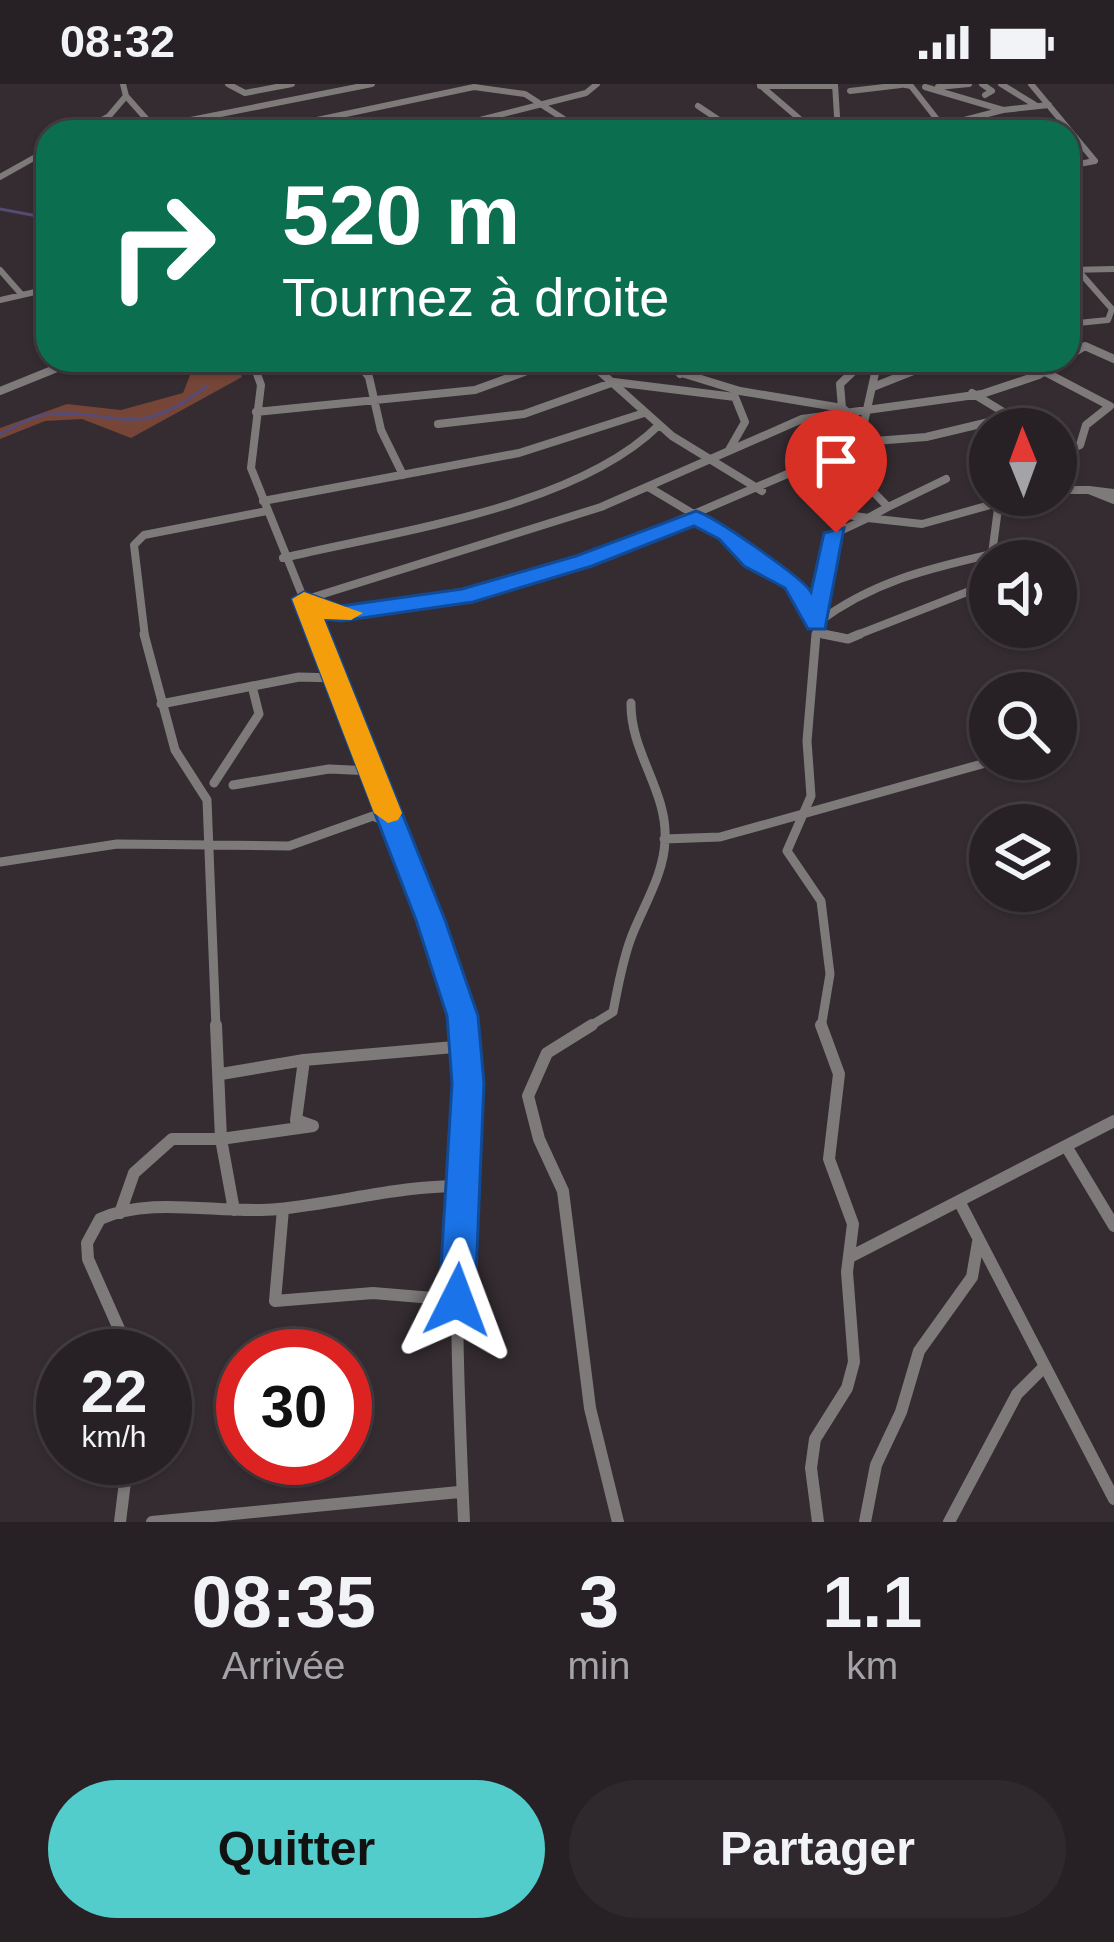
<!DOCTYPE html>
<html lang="fr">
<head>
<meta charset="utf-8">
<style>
  :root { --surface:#272125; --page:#2f292d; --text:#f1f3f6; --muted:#a4a3a7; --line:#433e42; --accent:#53cdcb }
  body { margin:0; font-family:Helvetica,sans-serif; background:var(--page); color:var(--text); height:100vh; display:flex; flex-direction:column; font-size:45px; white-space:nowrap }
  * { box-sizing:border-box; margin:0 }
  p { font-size:39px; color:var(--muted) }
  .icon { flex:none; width:66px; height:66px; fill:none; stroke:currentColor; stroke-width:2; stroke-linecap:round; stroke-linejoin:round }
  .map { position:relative; height:1438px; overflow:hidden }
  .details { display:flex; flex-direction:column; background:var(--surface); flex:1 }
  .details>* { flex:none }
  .guide { position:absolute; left:36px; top:36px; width:1044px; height:252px; border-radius:36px; box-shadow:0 3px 9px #0004,0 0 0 3px var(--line); background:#0b6e4f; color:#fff; overflow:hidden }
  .needle { width:78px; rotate:359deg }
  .controls { position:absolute; left:969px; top:324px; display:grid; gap:24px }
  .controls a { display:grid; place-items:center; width:108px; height:108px; border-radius:50%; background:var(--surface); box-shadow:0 3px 9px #0004,0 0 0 3px var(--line); font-size:60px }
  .speed { position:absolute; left:36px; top:1245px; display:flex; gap:24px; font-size:60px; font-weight:700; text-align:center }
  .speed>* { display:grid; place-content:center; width:156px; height:156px; border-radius:50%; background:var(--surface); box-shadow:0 3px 9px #0004,0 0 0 3px var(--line); line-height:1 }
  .speed small { font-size:30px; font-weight:400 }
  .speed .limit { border:18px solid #d22; background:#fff; color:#111 }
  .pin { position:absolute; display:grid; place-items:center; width:102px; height:102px; color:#fff; margin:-123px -51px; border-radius:50% 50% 50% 0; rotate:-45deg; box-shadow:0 0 12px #0007 }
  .pin .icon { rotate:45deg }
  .me { position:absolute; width:132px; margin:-66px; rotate:3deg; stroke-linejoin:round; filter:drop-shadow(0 0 9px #0008) }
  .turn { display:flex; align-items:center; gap:42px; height:252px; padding:0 48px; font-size:54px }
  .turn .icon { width:156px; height:156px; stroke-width:2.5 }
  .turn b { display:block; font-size:84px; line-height:102px }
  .eta { display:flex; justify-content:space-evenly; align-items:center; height:204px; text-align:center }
  .eta b { font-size:72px; font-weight:800; line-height:84px }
  .action { display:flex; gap:24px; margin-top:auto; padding:24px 48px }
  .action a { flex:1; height:138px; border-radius:72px; background:var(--accent); color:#111; font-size:48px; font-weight:800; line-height:138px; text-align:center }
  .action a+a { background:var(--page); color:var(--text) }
  .status { display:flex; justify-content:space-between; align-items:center; height:84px; padding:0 60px; background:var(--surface); direction:ltr }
  .status svg { height:33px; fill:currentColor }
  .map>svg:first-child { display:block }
  .green { fill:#754537 }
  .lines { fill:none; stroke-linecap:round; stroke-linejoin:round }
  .stream { stroke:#554b75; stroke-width:3 }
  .street-far3 { stroke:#7e7a7a; stroke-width:6 }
  .street-far2 { stroke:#7e7a7a; stroke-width:8 }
  .street-far1 { stroke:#7e7a7a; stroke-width:9 }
  .street { stroke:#7e7a7a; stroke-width:12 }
  .route { fill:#1a73e8; stroke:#114b97; stroke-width:3 }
  .slow { fill:#f59e0b }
</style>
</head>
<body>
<div class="status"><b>08:32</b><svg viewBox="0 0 49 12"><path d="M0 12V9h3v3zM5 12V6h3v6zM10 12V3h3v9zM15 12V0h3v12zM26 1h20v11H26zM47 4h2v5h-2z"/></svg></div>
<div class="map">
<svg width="1114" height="1438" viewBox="0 0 1114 1438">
  <rect width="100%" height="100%" fill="#342c31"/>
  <path class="green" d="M204,276h32l6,17 -111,61 -49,-19 -37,2 -45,18v-11l67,-24 54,6 62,-17 11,-28z"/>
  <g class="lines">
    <path class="stream" d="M0,125l48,9
      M0,350c13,-6 30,-17 44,-19 76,-9 86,30 163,-29"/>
    <path class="street-far3" d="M123,0l3,12 32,36
      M228,0l17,9 47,-9
      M835,0l3,48
      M900,0l11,2 36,46
      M982,0l10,7 -7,4
      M1001,0l36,22
      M1031,0l64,77 -27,5
      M760,1l55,47
      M760,2h75
      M925,3l78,23 -62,16
      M938,3l31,-3
      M850,7l51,-6
      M698,22l39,26
      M1003,26l46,-5
      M155,43l217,-43
      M81,48l28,-16 17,-20
      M260,48l214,-45 51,7 59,38
      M432,48l154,-39 11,-9
      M529,48l40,-10
      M0,93l48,-27
      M1068,175l44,50 -4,11 -40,4
      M0,186l22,25
      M1068,186l46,-1
      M0,216l48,-11"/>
    <path class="street-far2" d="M1068,272l17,-10 29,13
      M252,276l9,25 -10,83 68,169
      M356,276l13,17 12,53 22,45
      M587,276l85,76 90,55
      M439,278l8,-2
      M649,279l91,28 102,17 24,19
      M1047,289l63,33 -24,19 -6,20 -16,7
      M680,290l18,-14
      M873,303l68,-27
      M0,307l77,-31
      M972,309l56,34
      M842,324l-2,-24 19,-18 -4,-6
      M256,328l219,-22 82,-30
      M438,340l86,-10 90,-32 121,15 10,25 -16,28
      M650,404l72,43 31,30 41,22 28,51 17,3
      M1056,406h33
      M1114,409l-25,-3 25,10
      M263,417l256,-48 125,-40
      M888,423l58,-28
      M842,430l26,4 20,-11 -34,-35
      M836,449l32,-15 54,6 104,-29
      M283,474c113,-27 292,-50 376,-133
      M304,516l297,-93 201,-88 180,-25 57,-19 23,-15
      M304,516l17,11 20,3 123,-17 120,-36 278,-119 64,-5 84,-20
      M817,539c55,-41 109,-54 175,-69l7,-53
      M145,553l-11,-92 10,-10 123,-24
      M816,553l62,-277
      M852,553l138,-54"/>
    <path class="street-far1" d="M144,550l31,116 32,50 9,228
      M317,550l114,285 33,109
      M816,550l-9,107 4,55 -24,55 34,50 9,73 -9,54
      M823,550l25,5 12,-5
      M161,620l138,-27 37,1
      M214,699l45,-69 -7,-28
      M233,701l96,-16 44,2
      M664,755l56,-2 280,-78
      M0,778l117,-18 172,2 84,-30 19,8
      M587,944l26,-16c5,-25 9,-50 18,-74 12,-32 33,-63 34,-98 3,-48 -35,-88 -34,-137"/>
    <path class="street" d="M216,941l5,114 13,71
      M464,941c4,54 -3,103 -5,156 -5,114 0,227 5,341
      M592,941l-45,28 -19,43 11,43 24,52 27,217 28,114
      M221,990l83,-14 162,-14
      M1066,1062l48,80
      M959,1117l155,298
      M283,1125l-8,92 98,-8 84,7
      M120,1129l14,-40 38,-34h49l92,-13 -17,-6 8,-60
      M850,1173l264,-136
      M131,1272l-43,-97 -1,-16 13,-24c52,-24 122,-4 178,-10 63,-6 122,-24 186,-23
      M120,1438l8,-64
      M152,1438l307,-30
      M818,1438l-7,-54 4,-29 32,-51 7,-26 -7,-90 6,-48 -24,-65 10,-85 -18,-49
      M865,1438l11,-57 25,-53 18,-61 53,-74 6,-35
      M949,1438l68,-128 28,-28"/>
  </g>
  <path class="route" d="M696,427c18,5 107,67 115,81l13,-59 20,-5 -19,101h-17l-23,-41 -41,-22 -25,-27 -25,-13 -102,40 -119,36 -132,19 -17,-2 121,301 33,96 6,67 -9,217 -5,12 -13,5 -12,-5 -6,-12 13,-217 -5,-67 -31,-96 -124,-321 12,-7 37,14 121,-17 114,-33z"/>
  <path class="slow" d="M304,508l59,21 -12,7 -27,-1 78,194 -4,7 -10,3 -14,-10 -82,-214z"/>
</svg>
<div class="controls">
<a><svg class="needle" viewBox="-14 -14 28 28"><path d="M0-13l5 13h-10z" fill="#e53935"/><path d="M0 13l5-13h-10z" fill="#a4a3a7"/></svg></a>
<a><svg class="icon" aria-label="sound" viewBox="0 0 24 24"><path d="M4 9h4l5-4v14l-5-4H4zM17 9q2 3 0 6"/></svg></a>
<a><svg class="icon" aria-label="search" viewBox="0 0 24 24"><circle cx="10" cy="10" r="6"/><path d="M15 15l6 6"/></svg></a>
<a><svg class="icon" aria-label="layers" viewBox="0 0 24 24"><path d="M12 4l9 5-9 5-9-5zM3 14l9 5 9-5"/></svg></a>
</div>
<div class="speed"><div>22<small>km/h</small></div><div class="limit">30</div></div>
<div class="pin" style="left:836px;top:449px;background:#d93025"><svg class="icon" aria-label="arrive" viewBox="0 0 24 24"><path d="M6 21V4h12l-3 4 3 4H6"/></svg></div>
<svg class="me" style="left:457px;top:1216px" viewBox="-20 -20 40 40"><path d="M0-17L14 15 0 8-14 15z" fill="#1a73e8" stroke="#fff" stroke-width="4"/></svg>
<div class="guide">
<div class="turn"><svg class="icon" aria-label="right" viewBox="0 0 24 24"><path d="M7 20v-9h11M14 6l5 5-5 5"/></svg><div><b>520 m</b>Tournez à droite</div></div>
</div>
</div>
<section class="details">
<div class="eta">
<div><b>08:35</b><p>Arrivée</p></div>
<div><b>3</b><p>min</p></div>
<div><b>1.1</b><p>km</p></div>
</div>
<div class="action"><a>Quitter</a><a>Partager</a></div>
</section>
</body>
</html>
